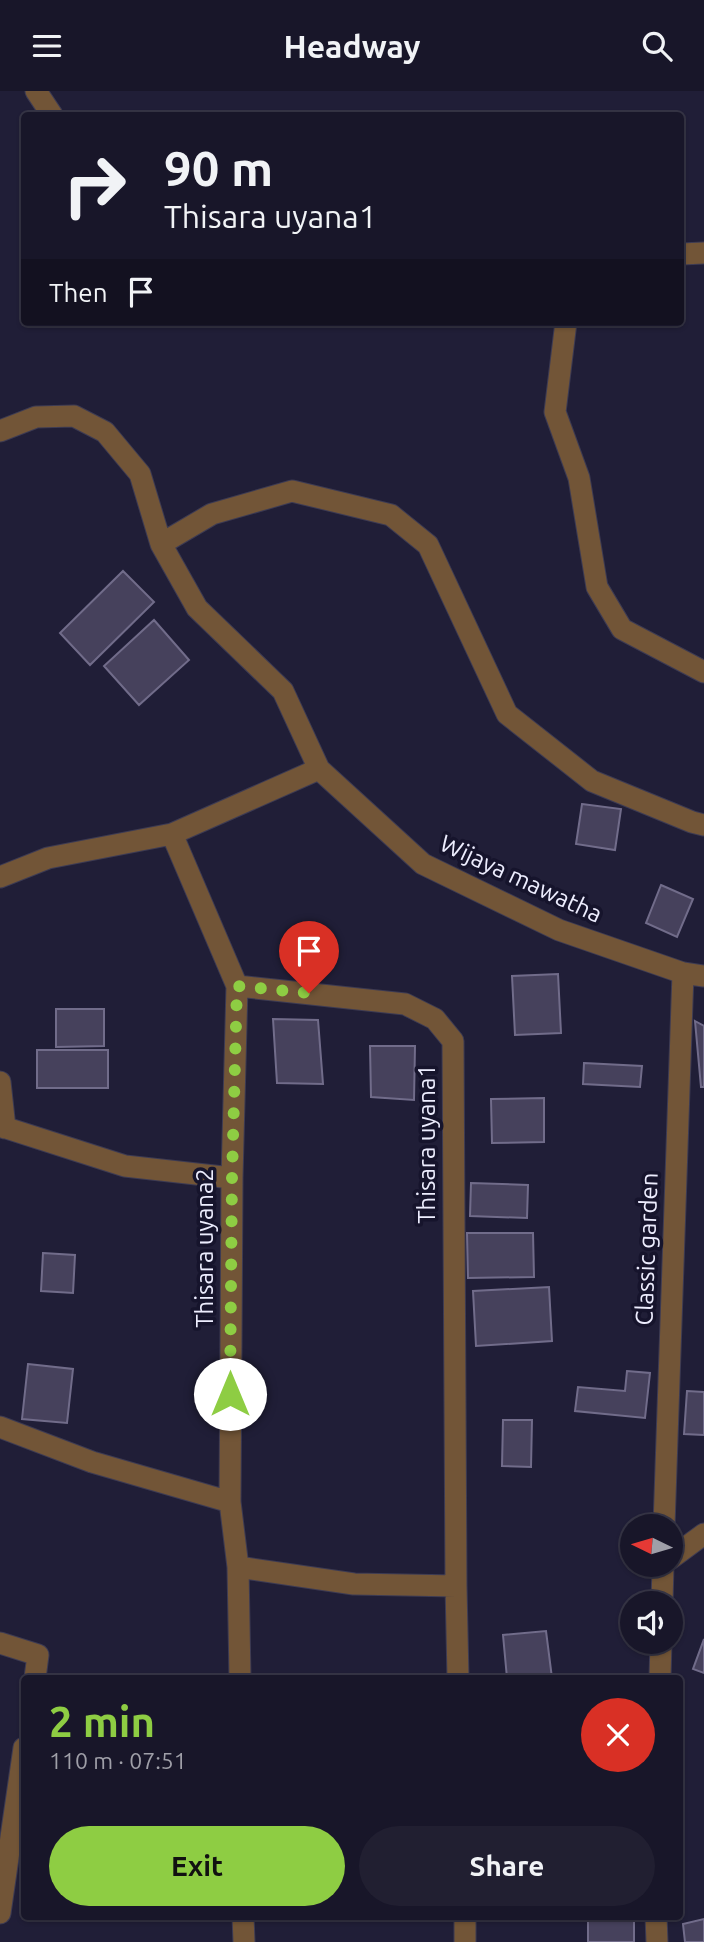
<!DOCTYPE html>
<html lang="en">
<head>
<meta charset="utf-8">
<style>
  :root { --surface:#181629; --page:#211f31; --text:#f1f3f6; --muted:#9f9fa8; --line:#363546; --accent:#8ecd43 }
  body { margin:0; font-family:Ubuntu,sans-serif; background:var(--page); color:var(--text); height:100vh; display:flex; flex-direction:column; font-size:26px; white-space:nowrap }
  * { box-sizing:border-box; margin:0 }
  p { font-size:23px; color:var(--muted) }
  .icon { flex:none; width:38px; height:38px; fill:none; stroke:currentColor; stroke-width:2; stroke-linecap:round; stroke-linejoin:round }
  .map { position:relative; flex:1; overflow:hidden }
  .details { position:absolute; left:21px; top:1584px; width:662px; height:245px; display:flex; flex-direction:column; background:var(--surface); border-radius:7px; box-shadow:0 2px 5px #0004,0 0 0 2px var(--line) }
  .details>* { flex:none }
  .banner { position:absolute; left:21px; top:21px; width:663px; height:214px; border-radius:7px; box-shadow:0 2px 5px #0004,0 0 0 2px var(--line); background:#181629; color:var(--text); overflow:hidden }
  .needle { width:46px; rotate:275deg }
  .tools { position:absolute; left:620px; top:1423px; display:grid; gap:14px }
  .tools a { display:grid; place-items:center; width:63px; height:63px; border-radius:50%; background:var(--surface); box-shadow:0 2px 5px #0004,0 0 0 2px var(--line); font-size:35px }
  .pin { position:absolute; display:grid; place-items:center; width:60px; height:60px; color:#fff; margin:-72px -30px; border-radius:50% 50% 50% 0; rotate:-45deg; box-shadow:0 0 7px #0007 }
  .pin .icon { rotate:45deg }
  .me { position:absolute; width:77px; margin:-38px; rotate:0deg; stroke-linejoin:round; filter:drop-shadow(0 0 5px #0008) }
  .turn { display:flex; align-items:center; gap:24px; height:147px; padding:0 28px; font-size:32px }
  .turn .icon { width:91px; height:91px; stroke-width:2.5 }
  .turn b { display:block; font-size:49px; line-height:60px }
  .then { display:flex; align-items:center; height:66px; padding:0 28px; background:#0003; gap:14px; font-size:26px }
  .round { display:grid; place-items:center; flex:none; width:74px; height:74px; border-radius:37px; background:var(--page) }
  .summary { display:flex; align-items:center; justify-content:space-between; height:119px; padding:0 28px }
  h1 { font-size:42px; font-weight:700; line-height:52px; color:var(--accent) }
  .primary-button { display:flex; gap:14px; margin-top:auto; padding:14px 28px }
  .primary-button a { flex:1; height:80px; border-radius:42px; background:var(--accent); color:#111; font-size:28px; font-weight:700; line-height:80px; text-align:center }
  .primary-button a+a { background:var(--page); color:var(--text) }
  header { display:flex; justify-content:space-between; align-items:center; height:91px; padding:0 28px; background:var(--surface); font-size:32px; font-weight:700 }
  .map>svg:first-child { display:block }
  .building { fill:#46415c; stroke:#716c8a; stroke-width:2 }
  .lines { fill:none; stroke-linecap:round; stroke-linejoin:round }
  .minor-casing { stroke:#3d3b53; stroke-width:23 }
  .minor { stroke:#725537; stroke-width:21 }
  .route { stroke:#8ecd43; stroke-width:12; stroke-dasharray:0 21.6 }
  .labels { text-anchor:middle; stroke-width:7; stroke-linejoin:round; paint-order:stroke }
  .street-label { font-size:24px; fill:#ededfe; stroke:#16142c }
</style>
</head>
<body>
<header><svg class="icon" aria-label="menu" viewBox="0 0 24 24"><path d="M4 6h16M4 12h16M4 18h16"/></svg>Headway<svg class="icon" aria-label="search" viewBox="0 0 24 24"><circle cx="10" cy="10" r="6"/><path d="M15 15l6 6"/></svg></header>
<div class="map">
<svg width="704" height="1851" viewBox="0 0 704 1851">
  <rect width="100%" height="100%" fill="#201e37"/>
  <path class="building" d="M123,480l31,31 -64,63 -30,-32z
    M154,529l35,40 -50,45 -35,-39z
    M582,713l39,5 -6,41 -39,-6z
    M661,794l32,14 -16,38 -31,-14z
    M558,883l3,59 -46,2 -3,-59z
    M56,918h48v37l-48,1z
    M273,928l45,1 5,64 -46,-1z
    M695,930l9,5v61h-3z
    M370,955h45l-1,54 -43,-3z
    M37,959h71v38h-71z
    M584,972l58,3 -2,21 -57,-3z
    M544,1007v44l-52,1 -1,-44z
    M471,1092l57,2 -1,33 -57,-2z
    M467,1142h66l1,44 -66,1z
    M43,1162l32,2 -2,38 -32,-2z
    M549,1196l3,54 -76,5 -3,-55z
    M28,1273l45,5 -6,54 -45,-4z
    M627,1280l23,2 -5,45 -70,-7 3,-24 47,4z
    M687,1300l17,1v43l-20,-1z
    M503,1329h29l-1,47 -29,-1z
    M546,1540l6,47h-45l-4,-43z
    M704,1548v34l-11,-4z
    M588,1825h46v26h-46z
    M704,1828v23h-19l-2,-18z"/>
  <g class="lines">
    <defs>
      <path id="minor" d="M36,0l16,24
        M681,163l23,-1
        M566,231l-11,90 24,66 18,109 25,42 82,43
        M0,340l36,-14 38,-1 31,16 35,42 21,70 36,64 86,83 36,78 104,95 136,66 124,43 21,3
        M161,453l51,-30 80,-23 99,24 37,30 79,169 85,67 100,41 12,3
        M319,678l-147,65 65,152 168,18 30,15 18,22 3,545 2,92
        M0,786l48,-19 124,-24
        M237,895l-5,192 -2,324 8,65 2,111
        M0,991l5,46
        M0,1035l125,40 107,12
        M0,1336l92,35 138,40
        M664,1435l19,-553
        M670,1468l34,-25
        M238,1476l116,17 102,2
        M662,1512l1,-38
        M0,1552l38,12 -3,23
        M660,1587l1,-37
        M0,1822l24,-165
        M243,1825l1,26
        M465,1825v26
        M656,1825l1,26"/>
    </defs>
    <use href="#minor" class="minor-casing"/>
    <use href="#minor" class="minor"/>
  </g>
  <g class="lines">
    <path class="route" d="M230,1303l2,-216 5,-192 72,7"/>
  </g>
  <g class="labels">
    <g class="street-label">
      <text transform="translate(521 788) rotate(25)" y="8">Wijaya mawatha</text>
      <text transform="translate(427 1053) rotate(-90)" y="8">Thisara uyana1</text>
      <text transform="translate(205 1157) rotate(-90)" y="8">Thisara uyana2</text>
      <text transform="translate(647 1158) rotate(-88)" y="8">Classic garden</text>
    </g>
  </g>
</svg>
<div class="tools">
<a><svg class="needle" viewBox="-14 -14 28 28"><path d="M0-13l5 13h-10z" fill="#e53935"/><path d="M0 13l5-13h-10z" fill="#9f9fa8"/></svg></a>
<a><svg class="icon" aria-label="sound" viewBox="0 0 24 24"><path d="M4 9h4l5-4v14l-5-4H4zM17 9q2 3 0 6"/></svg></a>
</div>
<div class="pin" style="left:309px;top:902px;background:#d93025"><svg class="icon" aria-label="arrive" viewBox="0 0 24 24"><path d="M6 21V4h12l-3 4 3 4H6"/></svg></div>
<svg class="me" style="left:230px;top:1303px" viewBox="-20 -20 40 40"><circle r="19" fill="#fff"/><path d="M0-13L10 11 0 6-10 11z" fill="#8ecd43"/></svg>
<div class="banner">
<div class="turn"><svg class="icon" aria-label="right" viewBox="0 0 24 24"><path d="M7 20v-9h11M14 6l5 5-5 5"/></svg><div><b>90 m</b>Thisara uyana1</div></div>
<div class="then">Then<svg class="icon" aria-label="arrive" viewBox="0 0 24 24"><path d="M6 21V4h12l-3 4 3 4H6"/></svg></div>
</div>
<section class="details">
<div class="summary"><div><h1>2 min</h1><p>110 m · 07:51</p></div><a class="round" style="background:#d93025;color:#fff"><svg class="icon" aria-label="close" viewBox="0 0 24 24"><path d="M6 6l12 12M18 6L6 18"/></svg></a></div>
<div class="primary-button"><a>Exit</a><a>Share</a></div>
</section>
</div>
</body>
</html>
